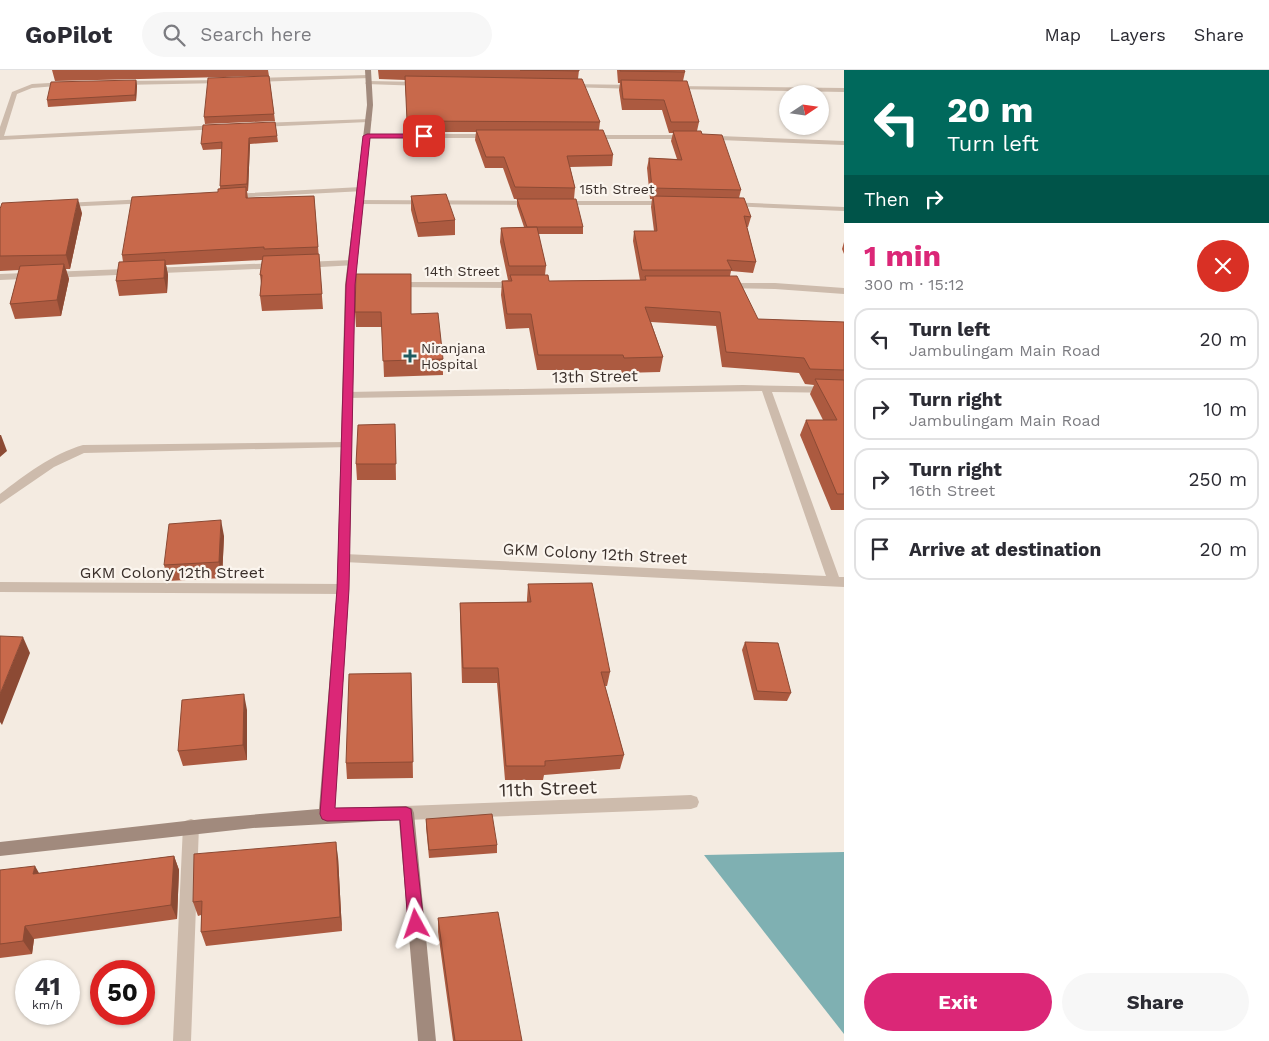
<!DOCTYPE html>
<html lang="en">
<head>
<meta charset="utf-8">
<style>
  :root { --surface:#fff; --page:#f7f7f7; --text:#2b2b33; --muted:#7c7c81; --line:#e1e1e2; --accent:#db2777 }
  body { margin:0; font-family:"Work Sans",sans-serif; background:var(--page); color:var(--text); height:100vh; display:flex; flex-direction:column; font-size:19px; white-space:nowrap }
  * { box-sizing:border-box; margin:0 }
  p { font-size:16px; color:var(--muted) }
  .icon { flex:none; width:28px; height:28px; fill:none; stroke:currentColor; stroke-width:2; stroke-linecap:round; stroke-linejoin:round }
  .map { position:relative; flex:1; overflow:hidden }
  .sheet { display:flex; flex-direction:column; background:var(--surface); width:425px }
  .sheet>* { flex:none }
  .top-card { background:#00695c; color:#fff; overflow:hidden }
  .needle { width:32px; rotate:77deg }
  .fabs { position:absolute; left:779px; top:15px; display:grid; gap:10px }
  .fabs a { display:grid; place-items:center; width:50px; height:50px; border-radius:50%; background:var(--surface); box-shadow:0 1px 4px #0004; font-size:25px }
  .speed { position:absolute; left:15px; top:890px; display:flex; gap:10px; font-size:25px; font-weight:700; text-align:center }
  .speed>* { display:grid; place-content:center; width:65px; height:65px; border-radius:50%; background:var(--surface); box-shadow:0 1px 4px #0004; line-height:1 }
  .speed small { font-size:12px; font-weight:400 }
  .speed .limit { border:8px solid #d22; background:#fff; color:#111 }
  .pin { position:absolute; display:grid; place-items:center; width:42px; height:42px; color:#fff; margin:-21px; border-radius:10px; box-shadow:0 2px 8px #0006 }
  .me { position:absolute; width:55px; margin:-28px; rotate:355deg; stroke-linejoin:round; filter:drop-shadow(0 0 4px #0008) }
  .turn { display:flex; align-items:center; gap:18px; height:105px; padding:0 20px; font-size:22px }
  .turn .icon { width:65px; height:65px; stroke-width:2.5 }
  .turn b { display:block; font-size:35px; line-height:42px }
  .then { display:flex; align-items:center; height:48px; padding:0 20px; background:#0003; gap:10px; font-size:19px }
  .round { display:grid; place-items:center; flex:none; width:52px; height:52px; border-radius:26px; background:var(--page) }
  .head { display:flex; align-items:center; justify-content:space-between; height:85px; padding:0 20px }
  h1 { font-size:30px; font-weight:700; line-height:38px; color:var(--accent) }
  .primary-button { display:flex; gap:10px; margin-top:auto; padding:10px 20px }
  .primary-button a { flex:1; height:58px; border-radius:30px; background:var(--accent); color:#fff; font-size:20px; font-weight:700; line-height:58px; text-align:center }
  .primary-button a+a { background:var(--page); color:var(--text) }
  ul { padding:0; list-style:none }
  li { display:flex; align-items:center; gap:15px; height:62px; margin:0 10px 8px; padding:0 10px; border:2px solid var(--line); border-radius:15px }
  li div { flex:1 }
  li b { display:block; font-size:19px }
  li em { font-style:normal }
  header { display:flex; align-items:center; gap:30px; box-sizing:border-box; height:70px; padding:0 25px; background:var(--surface); border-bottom:1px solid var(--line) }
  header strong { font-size:24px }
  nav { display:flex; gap:28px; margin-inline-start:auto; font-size:18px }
  .search { width:350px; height:45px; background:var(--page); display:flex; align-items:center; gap:12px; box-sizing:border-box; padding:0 18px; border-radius:28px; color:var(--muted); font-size:19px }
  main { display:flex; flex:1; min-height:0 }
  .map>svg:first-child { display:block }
  .water { fill:#7fb0b2 }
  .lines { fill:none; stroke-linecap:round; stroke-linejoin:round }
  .street { fill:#cdbbac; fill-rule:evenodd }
  .secondary { fill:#a18a7d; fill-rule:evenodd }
  .wall { fill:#ac5a40 }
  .shaded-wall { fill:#8c4a34 }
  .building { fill:#c8694b; stroke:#8c4a34 }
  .route { fill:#db2777; stroke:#8e194d }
  .poi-dot { fill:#1f5a5e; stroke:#fbf5ee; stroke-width:2 }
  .labels { text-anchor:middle; stroke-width:4.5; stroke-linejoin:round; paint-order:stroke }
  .far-street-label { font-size:14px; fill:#3b302b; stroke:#fbf5ee }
  .far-poi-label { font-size:14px; fill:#3b302b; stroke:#fbf5ee; text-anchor:start }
  .street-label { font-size:16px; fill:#3b302b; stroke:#fbf5ee }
  .near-street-label { font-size:19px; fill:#3b302b; stroke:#fbf5ee }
</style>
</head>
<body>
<header>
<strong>GoPilot</strong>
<div class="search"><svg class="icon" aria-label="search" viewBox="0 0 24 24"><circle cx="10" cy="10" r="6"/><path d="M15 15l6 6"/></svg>Search here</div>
<nav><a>Map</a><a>Layers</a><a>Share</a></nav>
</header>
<main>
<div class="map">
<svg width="844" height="971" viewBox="0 0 844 971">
  <rect width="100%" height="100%" fill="#f4ebe1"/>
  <path class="water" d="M844,782v182l-140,-179z"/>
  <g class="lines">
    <path class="street" d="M368,5l2,3 -118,4 -3,-2 3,-2z
      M227,10l1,1 -3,2 -105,2 -3,-2 3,-2z
      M368,11l54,1 3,2 -3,2 -56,-2 -1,-1z
      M67,12l3,2 -1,1 -37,3 -15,6 -13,42 216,-11 4,2 -4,2 -220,11v-13l12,-35 20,-8z
      M569,14l68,1 3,2 -3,2 -70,-2 -1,-1z
      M672,16l172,2v4l-174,-3v-2z
      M370,49l2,1 -4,2 -108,5 -4,-2 4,-2z
      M367,64h125l4,2 -4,2h-128l-1,-2z
      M589,65h105l150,6v4l-150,-6h-108l-1,-2z
      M361,117l4,2 -1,2 -133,7 -4,-2 4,-2z
      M147,129h3v4l-86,4 -4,-2 4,-2z
      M357,130l175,1 4,2 -4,2 -172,-1h-3z
      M557,131h110l4,2 -4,2h-110z
      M727,132l117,5v4l-114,-5 -4,-2z
      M353,190l4,3 -1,2 -53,3 -4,-3 4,-3z
      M278,193l4,3 -1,2 -281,12v-6z
      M394,212h123l5,3 -5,3 -126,-1v-4z
      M724,213h51l69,5v6l-69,-5 -54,-1 -2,-2z
      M743,315l101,2v6l-72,-1 67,185h5v10l-500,-25 -6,-4 6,-4 482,22 -64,-185 -415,7 -5,-3 5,-3z
      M346,372l6,3 -2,2 -266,6 -30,14 -54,37v-10c25,-19 52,-40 83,-49z
      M0,512l343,2 5,2 1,3 -1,3 -5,2 -343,-2z
      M691,725l6,2 2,5 -2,5 -6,2 -285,11 -6,-2 -2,-5 2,-5 6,-2z
      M191,749l6,2 2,5 -8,215h-18l10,-215 2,-5z"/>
    <path class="secondary" d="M365,0h6l2,35 -18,180 -6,304 -14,219 71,-2 6,2 2,5 22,228h-18l-19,-221 -146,8 -253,28v-14l203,-23 116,-10 18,-220 8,-304 22,-180z"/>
  </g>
  <path class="wall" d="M52,0h216l1,6 -214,5z
    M378,0h201l-1,9 22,43 -1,8 14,25 -1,11 -42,1 5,21 -1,11h-60l-11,-31h-18l-10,-28 1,-8h-68l-3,-52 -26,-1z
    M617,0h67l1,2 -2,9 16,41 -2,9 5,3 39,56 -2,8 12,19 -3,10h-1l9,35 -3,11 -22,-2 -1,5 28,43 86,3v188h-13l-31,-75 6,-15h17l-13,-26 4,-9 -9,-1 -6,-11 -77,-6 -6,-41 -65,-4 12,35 -3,15 -38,1 -1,-3h-84l-8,-42 -23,1 -5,-34 1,-14 8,-1h-2l-8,-38 1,-14 23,-1 -7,-21v-7l66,28v7h-45l8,32 -1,9 4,6 91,-1 -7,-39 1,-10h20l-3,-24 1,-8h-2l-3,-31 2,-10 28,1 -6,-18 2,-8h-4l-7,-23h-40l-3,-20 1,-7h-2z
    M269,6l6,45 -70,3 -1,-7z
    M136,10l1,6 -1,15 -88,6 -1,-7z
    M275,52l3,20 -28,2 -2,47h-1l1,7 66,-2 9,113 -61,2 -2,-15 1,-12 -1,-9 2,-15 -96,5 2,10 -1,18 -48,3 -3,-15 7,-19 -1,-7 96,-63 2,-4 2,-39 -19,1 -2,-6z
    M411,126l44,24v15l-37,2 -7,-27z
    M0,139l82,4 -12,56h-4l3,10 -8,37 -46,3 -5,-15 9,-34 -19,1z
    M844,172v12l-2,-5z
    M356,204l55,40 32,45v16l-59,2 -2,-50h-26l-1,-15z
    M395,354l1,56h-39l-1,-16z
    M224,466l-2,42 -54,3 -4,-16z
    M528,514l82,88 -3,14h-2l19,69 -4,14 -76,6 -1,5h-38l-8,-97h-35l-2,-65v-15l67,-1v-3z
    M745,572l46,51 -4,8 -33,-1 -12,-50z
    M411,603l2,105 -66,1 -1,-16z
    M247,640v50l-64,6 -5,-15z
    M426,749l71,26v8l-68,5 -3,-31z
    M174,786l5,14 -2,49 -143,20 -2,15 -32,4v-88l39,3z
    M338,787l4,74 -136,15 -5,-14v-17l-3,1 -5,-14z
    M438,848l84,123h-69l-15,-109z"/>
  <path class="shaded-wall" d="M136,10l1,6 -1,15 -1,-6z
    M249,68l1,6 -2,47 -1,-7z
    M78,129l4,14 -12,56 -4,-14z
    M165,190l3,15 -1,18 -3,-15z
    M64,194l5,15 -8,37 -4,-16z
    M0,365h1l6,16 -7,6z
    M221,450l3,16 -2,42 -3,-16z
    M23,567l7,16 -28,72 -2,-3v-28z
    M244,624l3,16v50l-4,-15z
    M336,772l2,15 4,74 -2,-14z
    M174,786l5,14 -2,49 -6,-14z
    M35,796l8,14 -10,-6z
    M25,856l9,13 -2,15 -9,-13z"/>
  <path class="building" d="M520,0h59v1z
    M620,0h64l1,2 -65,-1z
    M269,6l5,38 -70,3 4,-39z
    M405,6l177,3 18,43 -193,-1z
    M136,10l-1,15 -88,5 4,-18z
    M621,10l66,1 12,41h-28l-7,-22 -41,-1z
    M275,52l2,14 -28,2 -2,46 -27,2 2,-44 -21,2 2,-19z
    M476,60h127l10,25 -46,1 8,32 -60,-1 -11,-30h-18z
    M673,61h28l1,3 20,1 19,55 -89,-2 -3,-30 33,2z
    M246,117v11l68,-2 4,51 -54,2v-2l-142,8 10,-58 86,-5v-3z
    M446,124l9,26 -37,3 -7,-27z
    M653,126l91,2 7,19 -7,-1 12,46 -29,-2 5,10h-90l-8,-39h23z
    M78,129l-12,56 -66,1v-47l2,-6z
    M517,129h59l7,28h-56z
    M537,157l9,39h-37l-8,-38z
    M319,184l3,40 -62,2 2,-21h-2l3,-19z
    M165,190l-1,18 -48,3 3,-19z
    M64,194l-7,36 -47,4 10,-38z
    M356,204h55v40l27,-1 5,46 -60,2 -2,-49h-26z
    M510,205h38l1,6 97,-1 -1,-4h92l21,43 86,3v48l-34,-1 -6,-11 -78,-6 -6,-40 -75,-5 18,50 -39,1 -1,-3h-85l-7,-41h-24l-5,-33h10z
    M815,309l29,1v114h-7l-31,-74h31z
    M395,354l1,40h-40l2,-39z
    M221,450l-2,42 -55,3 5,-41z
    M592,513l18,89h-9l23,83 -79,6v5h-39l-8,-98h-35l-3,-65 71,-1 -3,-18z
    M0,566l23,1 -23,57z
    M745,572l33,1 13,50 -34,-2z
    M411,603l2,89 -67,1 3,-89z
    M244,624l-1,51 -65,6 4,-51z
    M492,744l5,31 -68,5 -3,-31z
    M336,772l4,75 -139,15 1,-31 -9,1 1,-48z
    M174,786l-3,49 -146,21 -2,15 -23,3v-74l35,-4 -2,8z
    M498,842l24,129h-67l-17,-123z"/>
  <path class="route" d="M367,64h57l4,2 -4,2h-54l-15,147 -6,304 -14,219 71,-1 5,2 13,115 -2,5 -6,2 -5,-2 -3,-5 -8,-104 -73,1 -5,-2 -2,-5 17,-225 9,-304 17,-149z"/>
  <path class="poi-dot" d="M407.5 278.5h5v5h5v5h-5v5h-5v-5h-5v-5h5z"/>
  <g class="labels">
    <g class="far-street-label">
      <text x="617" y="124">15th Street</text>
      <text x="462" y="206">14th Street</text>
    </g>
    <g class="far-poi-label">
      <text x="421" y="283">Niranjana<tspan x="421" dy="16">Hospital</tspan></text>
    </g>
    <g class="street-label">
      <text transform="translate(595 306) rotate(-1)" y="6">13th Street</text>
      <text transform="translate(595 483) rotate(3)" y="6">GKM Colony 12th Street</text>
      <text x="172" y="508">GKM Colony 12th Street</text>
    </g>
    <g class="near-street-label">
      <text transform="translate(548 718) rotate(-2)" y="7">11th Street</text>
    </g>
  </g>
</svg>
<div class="fabs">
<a><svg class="needle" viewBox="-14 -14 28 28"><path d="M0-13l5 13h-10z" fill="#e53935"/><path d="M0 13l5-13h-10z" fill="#7c7c81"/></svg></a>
</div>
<div class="speed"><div>41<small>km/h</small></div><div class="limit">50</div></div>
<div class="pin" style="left:424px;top:66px;background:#d93025"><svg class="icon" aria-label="arrive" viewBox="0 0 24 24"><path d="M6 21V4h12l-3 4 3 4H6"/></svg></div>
<svg class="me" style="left:416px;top:854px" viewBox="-20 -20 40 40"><path d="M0-17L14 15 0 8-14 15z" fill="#db2777" stroke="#fff" stroke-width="4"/></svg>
</div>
<section class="sheet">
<div class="top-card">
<div class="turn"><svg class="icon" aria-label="left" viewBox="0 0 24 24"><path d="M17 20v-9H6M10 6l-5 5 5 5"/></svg><div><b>20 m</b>Turn left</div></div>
<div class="then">Then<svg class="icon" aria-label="right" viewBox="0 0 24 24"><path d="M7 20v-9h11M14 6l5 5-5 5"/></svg></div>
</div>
<div class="head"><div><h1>1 min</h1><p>300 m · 15:12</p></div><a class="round" style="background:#d93025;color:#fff"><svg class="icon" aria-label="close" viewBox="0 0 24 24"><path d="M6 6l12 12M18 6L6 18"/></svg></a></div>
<ul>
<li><svg class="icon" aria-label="left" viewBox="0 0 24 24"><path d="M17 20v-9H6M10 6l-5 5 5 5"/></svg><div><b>Turn left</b><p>Jambulingam Main Road</p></div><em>20 m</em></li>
<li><svg class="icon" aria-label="right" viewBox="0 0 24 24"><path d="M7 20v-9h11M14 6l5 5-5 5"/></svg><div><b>Turn right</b><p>Jambulingam Main Road</p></div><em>10 m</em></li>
<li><svg class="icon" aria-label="right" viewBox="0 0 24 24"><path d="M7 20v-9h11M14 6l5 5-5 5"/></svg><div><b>Turn right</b><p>16th Street</p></div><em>250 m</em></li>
<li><svg class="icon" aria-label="arrive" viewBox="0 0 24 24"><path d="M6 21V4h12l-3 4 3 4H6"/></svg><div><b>Arrive at destination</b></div><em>20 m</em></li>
</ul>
<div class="primary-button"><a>Exit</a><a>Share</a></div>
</section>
</main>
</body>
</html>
